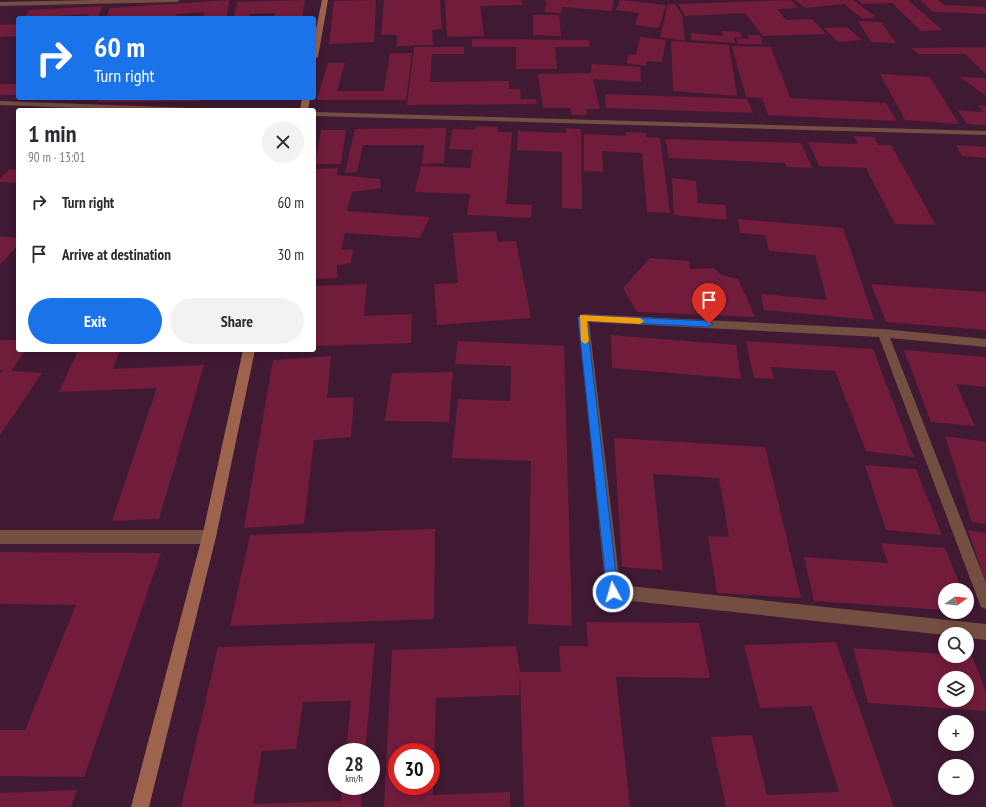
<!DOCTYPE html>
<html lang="en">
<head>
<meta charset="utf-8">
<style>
  :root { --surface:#fff; --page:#f2f2f3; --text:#2b2b33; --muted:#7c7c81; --accent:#1a73e8 }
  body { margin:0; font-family:"PT Sans Narrow",sans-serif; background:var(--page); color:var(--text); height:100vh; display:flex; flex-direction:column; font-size:15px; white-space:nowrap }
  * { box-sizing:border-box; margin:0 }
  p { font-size:13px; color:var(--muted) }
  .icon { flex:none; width:22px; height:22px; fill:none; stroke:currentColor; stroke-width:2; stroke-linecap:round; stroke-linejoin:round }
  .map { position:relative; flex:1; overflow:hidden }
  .drawer { position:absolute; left:16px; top:108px; width:300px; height:244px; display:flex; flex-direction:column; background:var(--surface); border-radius:4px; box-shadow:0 2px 10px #0003 }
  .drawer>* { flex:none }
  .top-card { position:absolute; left:16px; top:16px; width:300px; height:84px; border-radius:4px; box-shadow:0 2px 10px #0003; background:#1a73e8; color:#fff; overflow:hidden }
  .needle { width:26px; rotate:76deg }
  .fabs { position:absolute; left:938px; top:583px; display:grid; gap:8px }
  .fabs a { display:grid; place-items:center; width:36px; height:36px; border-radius:50%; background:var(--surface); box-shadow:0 2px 10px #0003; font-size:20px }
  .speed { position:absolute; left:328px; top:743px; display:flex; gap:8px; font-size:20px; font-weight:700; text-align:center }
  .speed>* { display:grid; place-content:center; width:52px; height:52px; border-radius:50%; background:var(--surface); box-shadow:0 2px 10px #0003; line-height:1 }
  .speed small { font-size:10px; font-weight:400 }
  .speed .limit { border:6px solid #d22; background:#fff; color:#111 }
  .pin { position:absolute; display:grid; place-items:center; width:34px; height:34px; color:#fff; margin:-41px -17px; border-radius:50% 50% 50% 0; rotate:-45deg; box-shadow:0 0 4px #0007 }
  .pin .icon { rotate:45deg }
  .me { position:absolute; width:44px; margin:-22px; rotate:354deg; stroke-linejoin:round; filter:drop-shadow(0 0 3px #0008) }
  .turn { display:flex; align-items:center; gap:14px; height:84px; padding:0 12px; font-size:18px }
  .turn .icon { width:52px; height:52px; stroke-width:2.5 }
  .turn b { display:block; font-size:28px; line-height:34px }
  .round { display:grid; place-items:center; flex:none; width:42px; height:42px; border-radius:21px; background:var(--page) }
  .summary { display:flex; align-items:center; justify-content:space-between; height:68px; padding:0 12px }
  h1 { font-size:24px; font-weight:700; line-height:30px }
  .action { display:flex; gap:8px; margin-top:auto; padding:8px 12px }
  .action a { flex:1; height:46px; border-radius:24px; background:var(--accent); color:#fff; font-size:16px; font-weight:700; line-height:46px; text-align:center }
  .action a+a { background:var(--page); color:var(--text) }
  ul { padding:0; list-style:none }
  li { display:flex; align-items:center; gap:12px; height:52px; padding:0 12px }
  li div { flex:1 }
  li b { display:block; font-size:15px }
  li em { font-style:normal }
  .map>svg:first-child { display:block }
  .building { fill:#721c3c; fill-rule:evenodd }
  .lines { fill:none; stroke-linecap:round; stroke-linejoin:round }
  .street { fill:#744f41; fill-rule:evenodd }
  .secondary { fill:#9d634c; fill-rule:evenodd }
  .route { fill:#1a73e8; stroke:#114b97 }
  .slow { fill:#f59e0b }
</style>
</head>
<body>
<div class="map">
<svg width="986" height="807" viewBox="0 0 986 807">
  <rect width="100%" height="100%" fill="#401933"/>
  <path class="building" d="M230,0l-4,18h-23l1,-6 -27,2 -2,4h-69l4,-10z
    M305,0l-3,18h-28l1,-5 -25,1 -2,4h-15l5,-16z
    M376,0l-2,42 -45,2 5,-43z
    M384,0h56l2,29 -10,1 1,15 -36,1v-11h-16z
    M445,0h76l2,5 -43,1 4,30 -37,1z
    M544,0h70l-2,11 -49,-4 -2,6 -17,-1 3,-11z
    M620,0l46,5 -7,23 -24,-3 4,-12 -23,-3z
    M791,0l7,8 -21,1 9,11 26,-1 14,15 -63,2 -18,-23 -60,3 -7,-12z
    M795,0h58l23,17 -13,2 -19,-15 -39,4z
    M858,0h50l34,30 -21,1 -29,-28 -30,1z
    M920,0h18l6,5 40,2 2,2v5l-53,-2z
    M668,4h7l7,11 3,26 -25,-4z
    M103,6l-6,12h-10l2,-4 -65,4 5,-8z
    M533,15h26l2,21 -28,-1z
    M858,21l23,1 15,21 -25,-1z
    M18,24v12l-18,1v-12z
    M847,27l15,13 -24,2 -14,-14z
    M722,31l18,1 2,6 -8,-1 1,6 -44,-3v-7l32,3z
    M747,35h13l3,9h-25l-2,-5h13z
    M640,37l26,3 -4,22 -15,-1 -1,5 -20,-3 3,-9 7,1z
    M472,39l117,1 1,7h-35l2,22h-41v-22h-44z
    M671,41l58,4 8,51 -64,-5z
    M732,46l39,1 19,51 96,5 11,18 -129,-6 -6,-17 -16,-1z
    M414,47h50v7h-32l-2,28 79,-1v8h11l1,10h15l1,5 -130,1z
    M986,47v27l-21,-20h-47l-7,-6z
    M390,53h22l-6,47h-89l11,-37h17l-8,28h47z
    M592,64l48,3 1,15 -48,-3 7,30h-14l1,6h-15l-2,-7h-27l-5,-34 53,-1z
    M880,74l50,3 29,47 -54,-4z
    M960,77l26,1v18z
    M0,84h18v11h-18z
    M605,94l142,5 6,14 -147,-5z
    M100,98h102l-2,3 -102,1z
    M978,105l8,1v19l-19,-1 -9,-14 25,2z
    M476,126l22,1v5h14l-6,72 26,1 -1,13 -64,-3 3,-21 -55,-2 6,-26 49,2 3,-18 -24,-1 4,-20 22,1z
    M446,128l-2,35 -22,1 2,-19h-61l-6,27 -12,1 10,-44z
    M566,128l15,1 1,80 -20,-1v-56l-45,-2 1,-19 48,2z
    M321,130h25l-5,34h-26z
    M626,132l20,1v4l14,1 10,75 -23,-1 -5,-59 -40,-2 1,21 -19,-1v-37l42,2z
    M854,136l20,1 4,8h13l45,80 -41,-1 -29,-56 -47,-2 -11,-24 50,2z
    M665,139l136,4 11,25 -25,-1 -2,-4 -116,-5z
    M956,145l30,2v11l-24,-2z
    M338,168l-1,7 43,4 1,9 -29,4 -5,19 83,6 -10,21 -75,-5 -4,17 12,-1 -2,14 -14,2v13l-23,1v-110z
    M9,169l9,1v13l-18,-1v-3z
    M672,178l24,3 2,22 27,2 2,15 -53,-5z
    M738,219l105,9 31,92 -110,-10 -3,-16 66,6 -12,-45 -46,-4 -4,-16 -25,-2z
    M496,231l2,11 18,-1 15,77 -94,7 -3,-41 24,-1 -5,-50z
    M0,236l18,2v7l-18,20z
    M650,258l39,3 1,8 24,-1 7,7 17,4 17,38 -118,-5 -14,-24z
    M367,284l-3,32 48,-2 -1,29 -97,3v-60z
    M871,284l115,8v38l-100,-8z
    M611,335l125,10 5,34 -129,-11z
    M0,340h18v10h8l-15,21 31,2 -42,62v-62l3,-3h-3z
    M458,341l106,5 8,280 -44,-2 3,-163 -79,-3 6,-59 52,2 1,-35 -56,-2z
    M746,341l127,8 41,108 -48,-6 -31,-80 -64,-4 3,12 -20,-1z
    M78,350h42l-7,19 91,-4 -45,154 -47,2 45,-133 -98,4z
    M904,350l82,7v30l-30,-3 19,42 -44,-4z
    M331,356l-4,42 27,-1 -3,40 -37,3 -10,84 -60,4 29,-168z
    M453,372l-4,50 -64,-1 7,-48z
    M945,436l41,6v82l-14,-2z
    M614,438l151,9 36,151 -84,-5 -9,-57 21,1 -10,-59 -66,-4 10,96 -41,-3z
    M865,465l51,4 26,66 -56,-5z
    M435,529l-1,90 -204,7 20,-91z
    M968,530l18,3v50z
    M881,543l64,5 17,42h-17v20l-131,-9 -10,-44 84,6z
    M0,552l161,1 -77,224 -84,-1v-46h25l51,-125 -76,-1z
    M586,622l113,1 11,55 -94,-1 14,130h-106l-4,-133 -1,21 -83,3 -3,97 77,-3v15h-126l8,-157 124,-4 4,26h41l-2,-26h29zM397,752h34v34h-34z
    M836,642l58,165h-168l-15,-70 41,-2 15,60 72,-3 -27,-86 -52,2 -16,-63z
    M375,643l-10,109h-19l5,-51 -48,1 -7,47 -34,2 -9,53 88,-3 1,-15h20l-1,21h-180l37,-160z
    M853,648l92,6v2h27l14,36v19l-118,-8zM945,678h22v22h-22z
    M77,790l-6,17h-71v-14z"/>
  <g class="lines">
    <path class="street" d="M94,0h86l-3,2 -177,4v-4z
      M0,101l194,7 4,2h-68l-130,-5z
      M314,112l672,19v4l-672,-19z
      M583,314l300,15 103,10v8l-96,-9 96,245v26l-5,-2 -2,-5 -100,-265 -290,-15 31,263 366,39v16l-19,-2v-4l-22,1 -332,-36 -5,-2 -2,-5 -28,-274z
      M0,530h209l5,2 2,5 -2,5 -5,2h-209z"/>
    <path class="secondary" d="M322,0h6l-10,57 -4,2v-20z
      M302,98h8l-2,12h-8z
      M243,350h12l-39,187 -67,270h-18l71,-270z"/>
  </g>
  <path class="route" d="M580,315l129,6 4,3 -4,3 -122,-6 31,271 -1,4 -4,1 -4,-1 -2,-4 -29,-274z"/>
  <path class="slow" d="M580,315l60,3 4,3 -4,3 -53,-3 2,20 -4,3 -4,-3z"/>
</svg>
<div class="fabs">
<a><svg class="needle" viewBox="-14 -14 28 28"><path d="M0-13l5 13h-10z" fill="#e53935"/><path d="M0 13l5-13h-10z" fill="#7c7c81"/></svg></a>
<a><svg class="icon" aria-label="search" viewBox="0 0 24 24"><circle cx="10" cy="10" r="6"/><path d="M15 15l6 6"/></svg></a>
<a><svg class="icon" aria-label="layers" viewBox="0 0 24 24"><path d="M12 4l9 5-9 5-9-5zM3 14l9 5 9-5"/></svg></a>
<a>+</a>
<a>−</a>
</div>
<div class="speed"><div>28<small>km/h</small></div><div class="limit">30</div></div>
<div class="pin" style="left:709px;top:324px;background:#d93025"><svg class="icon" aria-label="arrive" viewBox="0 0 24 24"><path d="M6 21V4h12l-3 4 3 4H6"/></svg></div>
<svg class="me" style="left:613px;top:592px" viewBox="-20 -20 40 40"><circle r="17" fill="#1a73e8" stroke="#fff" stroke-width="3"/><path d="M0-11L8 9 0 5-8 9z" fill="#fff"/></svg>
<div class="top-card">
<div class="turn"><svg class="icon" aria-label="right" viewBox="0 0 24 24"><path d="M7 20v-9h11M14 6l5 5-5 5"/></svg><div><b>60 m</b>Turn right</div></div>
</div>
<section class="drawer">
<div class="summary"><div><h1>1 min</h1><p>90 m · 13:01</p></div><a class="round"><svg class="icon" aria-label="close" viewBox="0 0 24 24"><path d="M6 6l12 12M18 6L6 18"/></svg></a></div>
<ul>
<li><svg class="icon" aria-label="right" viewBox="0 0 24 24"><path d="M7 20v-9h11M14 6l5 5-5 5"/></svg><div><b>Turn right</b></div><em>60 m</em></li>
<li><svg class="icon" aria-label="arrive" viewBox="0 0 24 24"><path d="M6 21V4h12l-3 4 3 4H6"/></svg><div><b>Arrive at destination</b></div><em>30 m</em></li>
</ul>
<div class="action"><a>Exit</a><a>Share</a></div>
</section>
</div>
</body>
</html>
